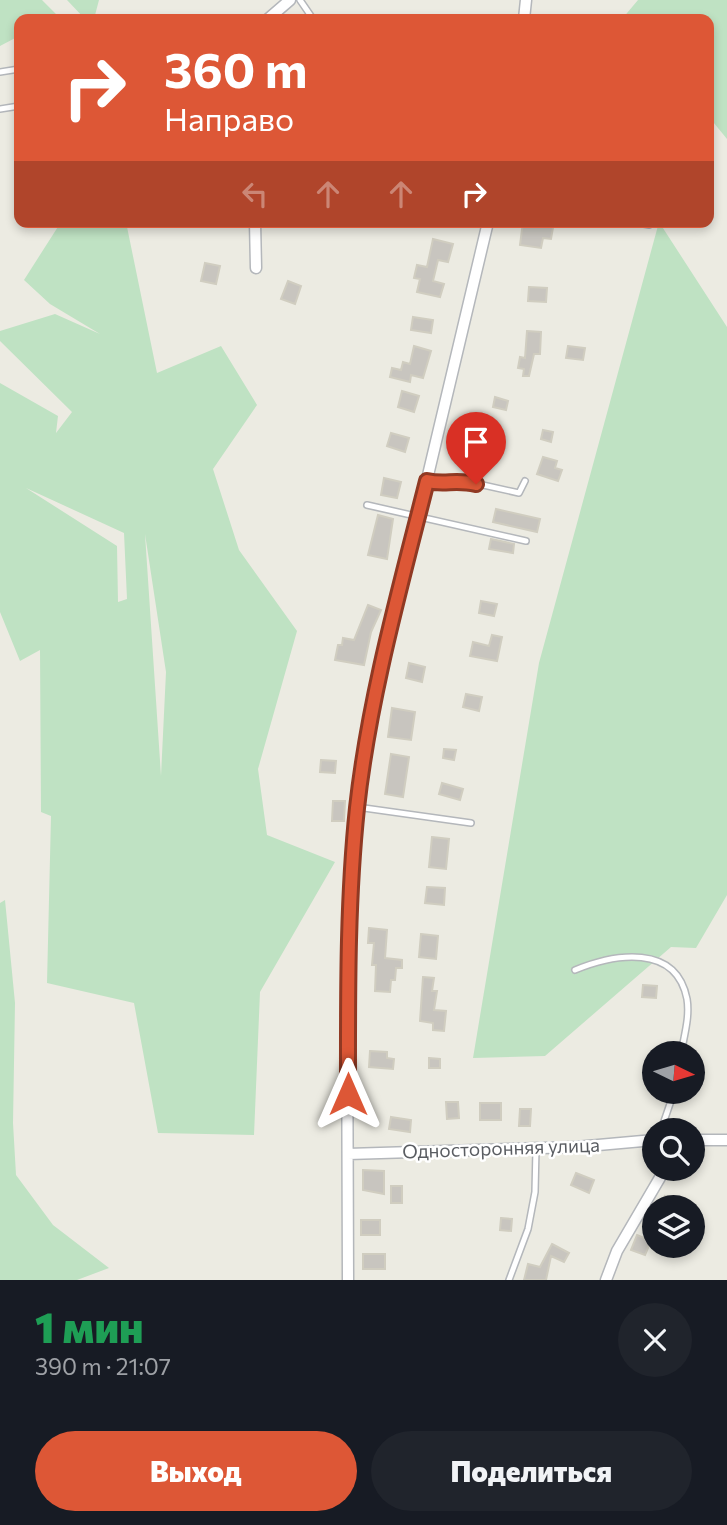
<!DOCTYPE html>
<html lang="ru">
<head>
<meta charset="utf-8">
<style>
  :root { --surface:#171b24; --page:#20242c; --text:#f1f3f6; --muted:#9ea1a6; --accent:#dd5736 }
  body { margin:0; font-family:Commissioner,sans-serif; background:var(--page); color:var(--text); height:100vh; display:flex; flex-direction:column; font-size:26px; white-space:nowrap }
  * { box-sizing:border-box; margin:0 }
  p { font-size:23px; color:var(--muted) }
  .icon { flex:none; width:38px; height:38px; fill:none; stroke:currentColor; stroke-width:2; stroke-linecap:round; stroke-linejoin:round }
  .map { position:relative; height:1280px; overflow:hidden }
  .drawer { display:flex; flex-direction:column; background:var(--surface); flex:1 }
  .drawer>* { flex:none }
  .banner { position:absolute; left:14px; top:14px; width:700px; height:214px; border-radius:14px; box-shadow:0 4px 10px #0003; background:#dd5736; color:#fff; overflow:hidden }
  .needle { width:46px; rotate:95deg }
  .tools { position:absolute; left:642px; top:1041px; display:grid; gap:14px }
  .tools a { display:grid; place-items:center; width:63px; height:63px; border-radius:50%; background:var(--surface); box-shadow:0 4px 10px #0003; font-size:35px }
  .pin { position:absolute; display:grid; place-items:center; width:60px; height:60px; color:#fff; margin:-72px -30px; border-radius:50% 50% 50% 0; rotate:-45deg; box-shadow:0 0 7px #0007 }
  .pin .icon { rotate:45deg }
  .me { position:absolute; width:77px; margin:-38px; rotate:0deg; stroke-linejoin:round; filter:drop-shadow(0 0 5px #0008) }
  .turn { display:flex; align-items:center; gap:24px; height:147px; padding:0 35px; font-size:32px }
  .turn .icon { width:91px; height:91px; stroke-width:2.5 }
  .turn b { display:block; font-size:49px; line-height:60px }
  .lanes { display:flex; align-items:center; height:66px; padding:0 35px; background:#0003; justify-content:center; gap:35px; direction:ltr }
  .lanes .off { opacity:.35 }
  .round { display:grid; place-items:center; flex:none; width:74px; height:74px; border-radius:37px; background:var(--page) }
  .head { display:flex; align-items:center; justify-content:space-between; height:119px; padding:0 35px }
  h1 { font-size:42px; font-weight:800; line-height:52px; color:#1e9e55 }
  .cta { display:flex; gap:14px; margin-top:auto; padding:14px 35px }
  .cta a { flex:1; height:80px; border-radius:42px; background:var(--accent); color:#fff; font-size:28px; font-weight:800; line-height:80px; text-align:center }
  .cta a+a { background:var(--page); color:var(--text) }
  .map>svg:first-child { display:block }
  .green { fill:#bfe2c3; fill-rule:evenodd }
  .building { fill:#c8c5bf; stroke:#d0cdc0; stroke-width:2 }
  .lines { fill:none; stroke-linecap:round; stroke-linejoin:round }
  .service-casing { stroke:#b4b7bb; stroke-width:8 }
  .minor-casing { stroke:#b4b7bb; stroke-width:13 }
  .service { stroke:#fff; stroke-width:5 }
  .minor { stroke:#fff; stroke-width:10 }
  .route-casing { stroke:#903923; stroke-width:18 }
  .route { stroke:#dd5736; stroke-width:12 }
  .labels { text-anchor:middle; stroke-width:5; stroke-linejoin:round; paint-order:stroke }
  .street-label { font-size:19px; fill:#5a5d62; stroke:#fff }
</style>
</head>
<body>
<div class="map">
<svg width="727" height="1280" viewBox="0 0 727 1280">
  <rect width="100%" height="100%" fill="#ecebe2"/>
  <path class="green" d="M0,0h42l15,15 -7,4h-31v17l-19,10z
    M67,0h32l-5,19h-9z
    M638,0h89v139l-18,-22v-98h-87z
    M61,222h65l31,151 64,-27 36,59 -44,64 26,81 58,81 -39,138 9,66 68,27 -75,130 -6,143 -96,-2 -24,-130 -87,-20 4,-167 -10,-4 -1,-162 -20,11 -20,-49v-229l58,33 -2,17 16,-21 -72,-71v-10l55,-17 45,20 -50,-30 -26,-24zM26,488l98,45 3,66 -9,3 -1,-56zM145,534l21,138 -5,104z
    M659,222l68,105v568l-31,53 -25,-1 -126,109 -72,2 66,-395z
    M5,900l10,103 -2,120 3,52 37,50 56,43 -32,12h-77v-377z"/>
  <path class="building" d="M523,222h31l-3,17 -8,-1 -2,10 -21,-3z
    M433,239l20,5 -5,18 -10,-2 -5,21 11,3 -4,13 -23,-5 3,-13 -6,-1 3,-13 10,2z
    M205,263l15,3 -4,18 -15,-3z
    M288,281l13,5 -6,18 -14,-5z
    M529,287l18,1 -1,14 -18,-1z
    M413,317l20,3 -2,13 -20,-3z
    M527,331l14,1 -1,22h-6l-5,22h-6l1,-7 -6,-1 2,-11 5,1z
    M414,346l17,5 -8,27 -12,-3 -1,7 -20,-5 2,-9 9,2 2,-8 7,2z
    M568,346l17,2 -2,12 -17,-2z
    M402,391l17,5 -5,16 -16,-5z
    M495,397l13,4 -2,9 -13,-3z
    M543,430l10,2 -2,10 -10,-3z
    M391,433l18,5 -4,14 -18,-6z
    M543,457l14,4 -2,7 7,2 -4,11 -21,-7z
    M384,478l17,4 -4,16 -16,-3z
    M496,509l44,10 -3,13 -44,-10z
    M378,515l15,4 -6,40 -19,-4z
    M491,539l23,5 -1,9 -24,-4z
    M481,601l16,3 -3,12 -15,-3z
    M368,605l13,5 -10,22 -7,33 -29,-5 3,-15h4l1,-7 11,2z
    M492,635l10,2 -5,24 -27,-5 3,-14 16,4z
    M409,663l16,4 -3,15 -16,-4z
    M466,694l16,3 -3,14 -16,-4z
    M392,708l23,4 -4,28 -23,-3z
    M444,749l12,1 -2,10 -11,-2z
    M391,754l18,3 -6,40 -18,-3z
    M321,760l15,1 -1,12 -15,-1z
    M442,783l21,6 -3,11 -21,-6z
    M333,801h12l-1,20h-12z
    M432,837l17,2 -3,30 -17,-2z
    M427,887l18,1 -1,17 -19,-2z
    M369,928l18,2 -2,28 17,2v8h-6l-1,12h-4l-1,12 -15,-1 1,-26h-4l2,-22h-6z
    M421,934l17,2 -2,23 -17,-2z
    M423,977l11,1 -2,13h5l-3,19 12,1 -2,20 -11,-1v-7l-13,-2z
    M643,985l14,1 -1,12 -14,-1z
    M370,1051l17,1v6l7,1 -1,10 -24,-2z
    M429,1058l11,1v9h-11z
    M446,1102h12l1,16 -12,1z
    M480,1103h21v17h-21z
    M520,1109h11l-1,17h-11z
    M391,1117l20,3 -1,12 -21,-3z
    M363,1170l21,1v23l-21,-4z
    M576,1173l18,7 -5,13 -18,-8z
    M391,1186h11v17h-11z
    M665,1196l17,12h-25z
    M501,1218l11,1 -1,12 -11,-1z
    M361,1220h19v15h-19z
    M637,1235l14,6 -6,14 -14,-5z
    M552,1244l17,9 -5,9 -13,-6 -5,24h-22l4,-16 12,3z
    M363,1254h22v15h-22z"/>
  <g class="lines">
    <defs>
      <path id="service" d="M300,0l13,19
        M0,72l19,-3
        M0,109l19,-3
        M633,222l16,3
        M427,481l13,3 16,-5 63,14 6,-12
        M367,505l159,36
        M357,807l114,16
        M575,970c39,-16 101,-27 112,29 3,18 -3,37 -6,55
        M661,1130l13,-38
        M509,1280l19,-51 7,-37 1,-43"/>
      <path id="minor" d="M268,19l22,-19
        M524,19l2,-19
        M255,222l1,46
        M693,1140h34
        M348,1154l228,-7 78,-7
        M348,1280l-1,-289 10,-184 17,-104 114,-481
        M606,1280l11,-29 48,-82"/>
    </defs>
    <use href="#service" class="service-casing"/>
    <use href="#minor" class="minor-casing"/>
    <use href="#service" class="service"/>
    <use href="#minor" class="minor"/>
  </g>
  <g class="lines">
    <defs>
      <path id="route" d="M348,1094c0,-95 -1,-191 9,-286 12,-110 43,-220 70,-327 18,4 29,-2 49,3"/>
    </defs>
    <use href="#route" class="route-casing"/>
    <use href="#route" class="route"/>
  </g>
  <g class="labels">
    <g class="street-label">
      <text transform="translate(501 1148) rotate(-2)" y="7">Односторонняя улица</text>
    </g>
  </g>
</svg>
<div class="tools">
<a><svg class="needle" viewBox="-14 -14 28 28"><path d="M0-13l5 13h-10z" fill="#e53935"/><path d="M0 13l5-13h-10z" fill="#9ea1a6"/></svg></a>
<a><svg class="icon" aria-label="search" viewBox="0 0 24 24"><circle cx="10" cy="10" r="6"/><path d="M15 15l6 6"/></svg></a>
<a><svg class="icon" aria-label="layers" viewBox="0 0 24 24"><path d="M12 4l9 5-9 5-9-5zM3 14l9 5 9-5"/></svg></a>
</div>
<div class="pin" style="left:476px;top:484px;background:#d93025"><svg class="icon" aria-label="arrive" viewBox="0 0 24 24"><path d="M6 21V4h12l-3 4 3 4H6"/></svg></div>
<svg class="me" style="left:348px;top:1094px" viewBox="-20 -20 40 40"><path d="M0-17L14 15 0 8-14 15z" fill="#dd5736" stroke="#fff" stroke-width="4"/></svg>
<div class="banner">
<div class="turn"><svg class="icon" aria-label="right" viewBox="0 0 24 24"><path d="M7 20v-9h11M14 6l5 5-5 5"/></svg><div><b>360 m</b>Направо</div></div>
<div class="lanes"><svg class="icon off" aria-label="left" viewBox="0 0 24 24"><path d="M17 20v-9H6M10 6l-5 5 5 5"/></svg><svg class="icon off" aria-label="ahead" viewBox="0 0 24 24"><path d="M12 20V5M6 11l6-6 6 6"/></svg><svg class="icon off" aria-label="ahead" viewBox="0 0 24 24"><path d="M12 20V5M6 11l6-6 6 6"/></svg><svg class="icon" aria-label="right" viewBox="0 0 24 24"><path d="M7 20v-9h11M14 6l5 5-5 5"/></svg></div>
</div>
</div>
<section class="drawer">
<div class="head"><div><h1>1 мин</h1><p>390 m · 21:07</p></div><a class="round"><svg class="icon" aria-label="close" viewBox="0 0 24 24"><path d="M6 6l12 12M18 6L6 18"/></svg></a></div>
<div class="cta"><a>Выход</a><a>Поделиться</a></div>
</section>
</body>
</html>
